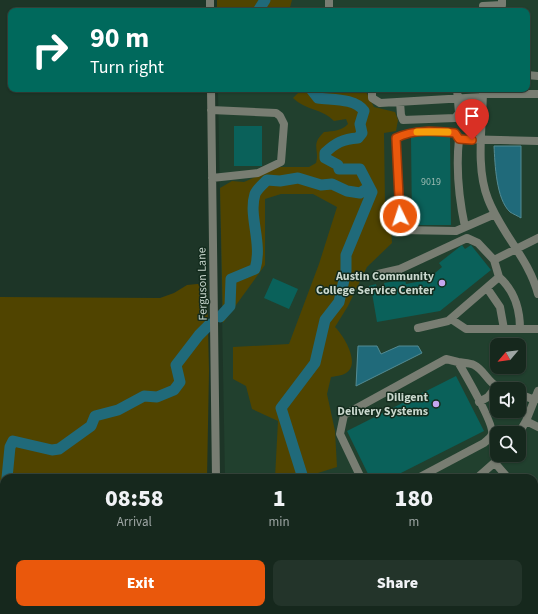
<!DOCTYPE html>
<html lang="en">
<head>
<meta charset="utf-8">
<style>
  :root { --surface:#16281d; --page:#23342a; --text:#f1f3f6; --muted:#9ea6a4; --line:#35443b; --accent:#ea580c }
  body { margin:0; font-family:"Source Sans 3",sans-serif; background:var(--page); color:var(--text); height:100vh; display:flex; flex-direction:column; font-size:15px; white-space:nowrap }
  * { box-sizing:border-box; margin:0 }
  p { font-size:13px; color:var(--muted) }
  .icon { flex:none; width:22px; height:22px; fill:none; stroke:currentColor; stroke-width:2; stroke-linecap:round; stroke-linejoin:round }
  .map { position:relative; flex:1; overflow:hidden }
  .side { position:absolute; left:0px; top:474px; width:538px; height:140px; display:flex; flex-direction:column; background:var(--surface); border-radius:12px 12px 0 0; box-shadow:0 1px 3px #0004,0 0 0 1px var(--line) }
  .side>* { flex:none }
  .top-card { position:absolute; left:8px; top:8px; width:522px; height:84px; border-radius:8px; box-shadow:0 1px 3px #0004,0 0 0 1px var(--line); background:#00695c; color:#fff; overflow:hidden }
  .needle { width:26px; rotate:241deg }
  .fabs { position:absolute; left:490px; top:338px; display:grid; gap:8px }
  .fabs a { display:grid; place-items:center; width:36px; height:36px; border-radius:8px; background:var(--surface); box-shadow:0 1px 3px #0004,0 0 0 1px var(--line); font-size:20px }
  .pin { position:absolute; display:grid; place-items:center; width:34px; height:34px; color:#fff; margin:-41px -17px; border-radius:50% 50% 50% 0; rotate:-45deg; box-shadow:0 0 4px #0007 }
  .pin .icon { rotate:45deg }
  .me { position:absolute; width:44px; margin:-22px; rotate:356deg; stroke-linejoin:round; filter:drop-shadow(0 0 3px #0008) }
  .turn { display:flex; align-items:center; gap:14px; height:84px; padding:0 16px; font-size:18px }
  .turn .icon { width:52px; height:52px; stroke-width:2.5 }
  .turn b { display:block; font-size:28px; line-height:34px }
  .eta { display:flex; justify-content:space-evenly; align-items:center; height:68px; text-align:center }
  .eta b { font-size:24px; font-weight:800; line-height:28px }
  .button { display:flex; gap:8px; margin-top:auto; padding:8px 16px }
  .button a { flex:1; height:46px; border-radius:8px; background:var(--accent); color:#fff; font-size:16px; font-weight:800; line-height:46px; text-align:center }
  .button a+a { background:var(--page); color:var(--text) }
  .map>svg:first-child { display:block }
  .built { fill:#21402e; fill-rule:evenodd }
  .green { fill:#504400 }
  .water { fill:#206a7a; stroke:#538b93 }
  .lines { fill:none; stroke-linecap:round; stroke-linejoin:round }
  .stream { stroke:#538b93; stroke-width:2 }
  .river { stroke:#206a7a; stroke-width:11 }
  .building { fill:#0a615a }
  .minor { stroke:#787d72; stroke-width:8 }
  .route-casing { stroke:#983908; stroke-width:10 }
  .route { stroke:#ea580c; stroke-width:7 }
  .slow { stroke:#f59e0b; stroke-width:7 }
  .poi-dot { fill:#c6a6f0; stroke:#132b1d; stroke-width:1.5 }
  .labels { text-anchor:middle; stroke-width:3; stroke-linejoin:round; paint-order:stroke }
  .number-label { font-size:10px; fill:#9abab1 }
  .poi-label { font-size:12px; font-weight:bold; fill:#cad8ce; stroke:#132b1d; text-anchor:end }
  .street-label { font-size:12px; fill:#cad8ce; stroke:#132b1d }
</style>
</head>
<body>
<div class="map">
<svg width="538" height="614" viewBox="0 0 538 614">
  <rect width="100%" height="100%" fill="#1d3527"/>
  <path class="built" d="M285,0h253v614h-312v-4h308v-132h-309l-7,-389h309v-78h-266zM497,345h22v22h-22zM497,389h22v22h-22zM497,433h22v22h-22z
    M61,610h146v4h-146z"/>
  <path class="green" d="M217,0h75l-3,11h-72z
    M299,89l66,1 9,17 21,5 3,8 -2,11 -12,2 1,71h5l6,7v9l-5,8 1,15 -25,24 -19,39 -13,21c9,9 26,37 11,46 -4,3 -11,3 -15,4l-4,17 8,37 2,36 -19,6 -1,5h-42l3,-57 -26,-12 -6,-23 -13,-7v-32l56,-3 30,-80 18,-57 -24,-13h-32l-16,5v66l-42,58 -3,-135 12,-7 12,1 35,-15h30l7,-4c4,-14 -6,-18 8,-31 9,-1 18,-1 24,-8l-2,-5 -12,2c-11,-12 -29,-11 -41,-23l7,-7z
    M207,283l2,88 -2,107h-203v27h-4v-208l160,1 14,-5 13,-8z
    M0,520l4,1v44l-4,28z
    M320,610h52v4h-51z"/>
  <path class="water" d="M494,146h27v72c-3,-2 -8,-4 -11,-6 -14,-13 -15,-48 -16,-66z
    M358,346h19l4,8 18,-8h19l4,7 -66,33z"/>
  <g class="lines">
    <path class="stream" d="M332,610v4"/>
    <path class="river" d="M258,11l7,-11
      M220,317l10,-11 1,-27 24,-10c8,-26 -7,-53 0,-75 2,-5 8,-10 12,-14l13,1 18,-3 23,7 11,-1 15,7 13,2 8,-5
      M7,478l3,-31 3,-6 39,9 7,-1 32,-23 4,-10 23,-6 26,-14 13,1 17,-7 6,-8 -4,-17 23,-30 11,-11
      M303,478l-22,-70 34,-45 10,-43 14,-18 7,-31v-16l26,-63 -12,-23h-21l-1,-4 -13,-7v-5c10,-10 18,-14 33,-15l4,-5 -2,-9 4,-13c-9,-13 -32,-11 -46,-13l-7,-9
      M0,497l4,-12"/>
  </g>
  <path class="building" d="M234,126h28v40h-28z
    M450,135l1,90h-39l-1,-89z
    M462,245l3,4 6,-4 20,25 -51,41 -63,11 -5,-29 -3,1v-8l7,-2 1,5 8,-1 -1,-5 21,-4 1,5 21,-4 15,-13 -3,-4z
    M273,278l25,11 -9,20 -25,-11z
    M456,376l28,55 -93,47h-21l-23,-47z
    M123,610h27v4h-27z
    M447,610h56v4h-56z"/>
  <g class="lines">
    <path class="minor" d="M210,0v11
      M483,6l19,-1v-5
      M329,11v-11
      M527,75l11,1
      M211,89l5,389
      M372,89v9l8,5 103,-6
      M483,89c0,35 -8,77 5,110 13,34 41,60 50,95
      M483,94h55
      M400,102l1,13 2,5 52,-2 4,-5 -2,-24
      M211,110l65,3 4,3 4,8 -3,38 -23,11 -46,5
      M459,139c-3,28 0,60 6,88
      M495,214l-39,17 -55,-1 -5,-92c18,-9 40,-7 59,-5l6,6 77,2
      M378,274l22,-5 67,-31 11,5 16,17
      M499,277c16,14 21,32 21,52
      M487,288l13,19 4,22
      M451,319l15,10h72
      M418,328l30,-7 51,-44 -5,-17 44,-22
      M458,362c5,1 12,1 16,3 12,6 13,19 29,24
      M519,394l16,6
      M479,402l9,-5 8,-10
      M526,421l12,6
      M519,433l7,-12 12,-30
      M495,463l13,15
      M361,478l-21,-44 4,-19 102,-56 12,3c7,12 36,62 34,72 -1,4 -5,6 -8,9l-66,35
      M477,478l26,-23
      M0,513h4
      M216,614v-4
      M391,614v-4
      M428,614v-4
      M514,614l1,-4"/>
  </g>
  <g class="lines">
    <defs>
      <path id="route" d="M400,216l-4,-78c18,-9 40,-7 59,-5l4,6 13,1"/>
    </defs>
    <use href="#route" class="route-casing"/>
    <use href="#route" class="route"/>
    <path class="slow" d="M417,132h31"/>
  </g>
  <g class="poi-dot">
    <circle cx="442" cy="283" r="4"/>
    <circle cx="436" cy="404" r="4"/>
  </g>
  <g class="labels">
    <g class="number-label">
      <text x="431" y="185">9019</text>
    </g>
    <g class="poi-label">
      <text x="434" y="280">Austin Community<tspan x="434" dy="14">College Service Center</tspan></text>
      <text x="428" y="401">Diligent<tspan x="428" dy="14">Delivery Systems</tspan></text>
    </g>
    <g class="street-label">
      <text transform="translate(202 284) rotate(-91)" y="4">Ferguson Lane</text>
    </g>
  </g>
</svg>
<div class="fabs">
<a><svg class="needle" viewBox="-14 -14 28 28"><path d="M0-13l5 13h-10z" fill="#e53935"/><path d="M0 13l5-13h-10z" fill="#9ea6a4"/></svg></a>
<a><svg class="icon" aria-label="sound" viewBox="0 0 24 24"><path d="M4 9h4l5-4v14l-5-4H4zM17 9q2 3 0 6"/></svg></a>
<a><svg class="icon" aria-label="search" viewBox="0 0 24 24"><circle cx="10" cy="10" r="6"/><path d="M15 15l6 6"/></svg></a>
</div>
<div class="pin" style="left:472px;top:140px;background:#d93025"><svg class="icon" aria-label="arrive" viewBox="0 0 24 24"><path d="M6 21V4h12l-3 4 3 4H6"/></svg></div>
<svg class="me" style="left:400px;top:216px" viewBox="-20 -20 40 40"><circle r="17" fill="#ea580c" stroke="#fff" stroke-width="3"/><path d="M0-11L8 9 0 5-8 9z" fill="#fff"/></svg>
<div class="top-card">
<div class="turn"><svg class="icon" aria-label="right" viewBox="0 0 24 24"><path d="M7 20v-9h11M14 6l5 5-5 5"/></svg><div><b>90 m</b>Turn right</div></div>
</div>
<section class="side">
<div class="eta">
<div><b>08:58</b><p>Arrival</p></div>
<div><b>1</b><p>min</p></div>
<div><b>180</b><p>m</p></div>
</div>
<div class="button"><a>Exit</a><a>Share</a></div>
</section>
</div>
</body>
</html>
